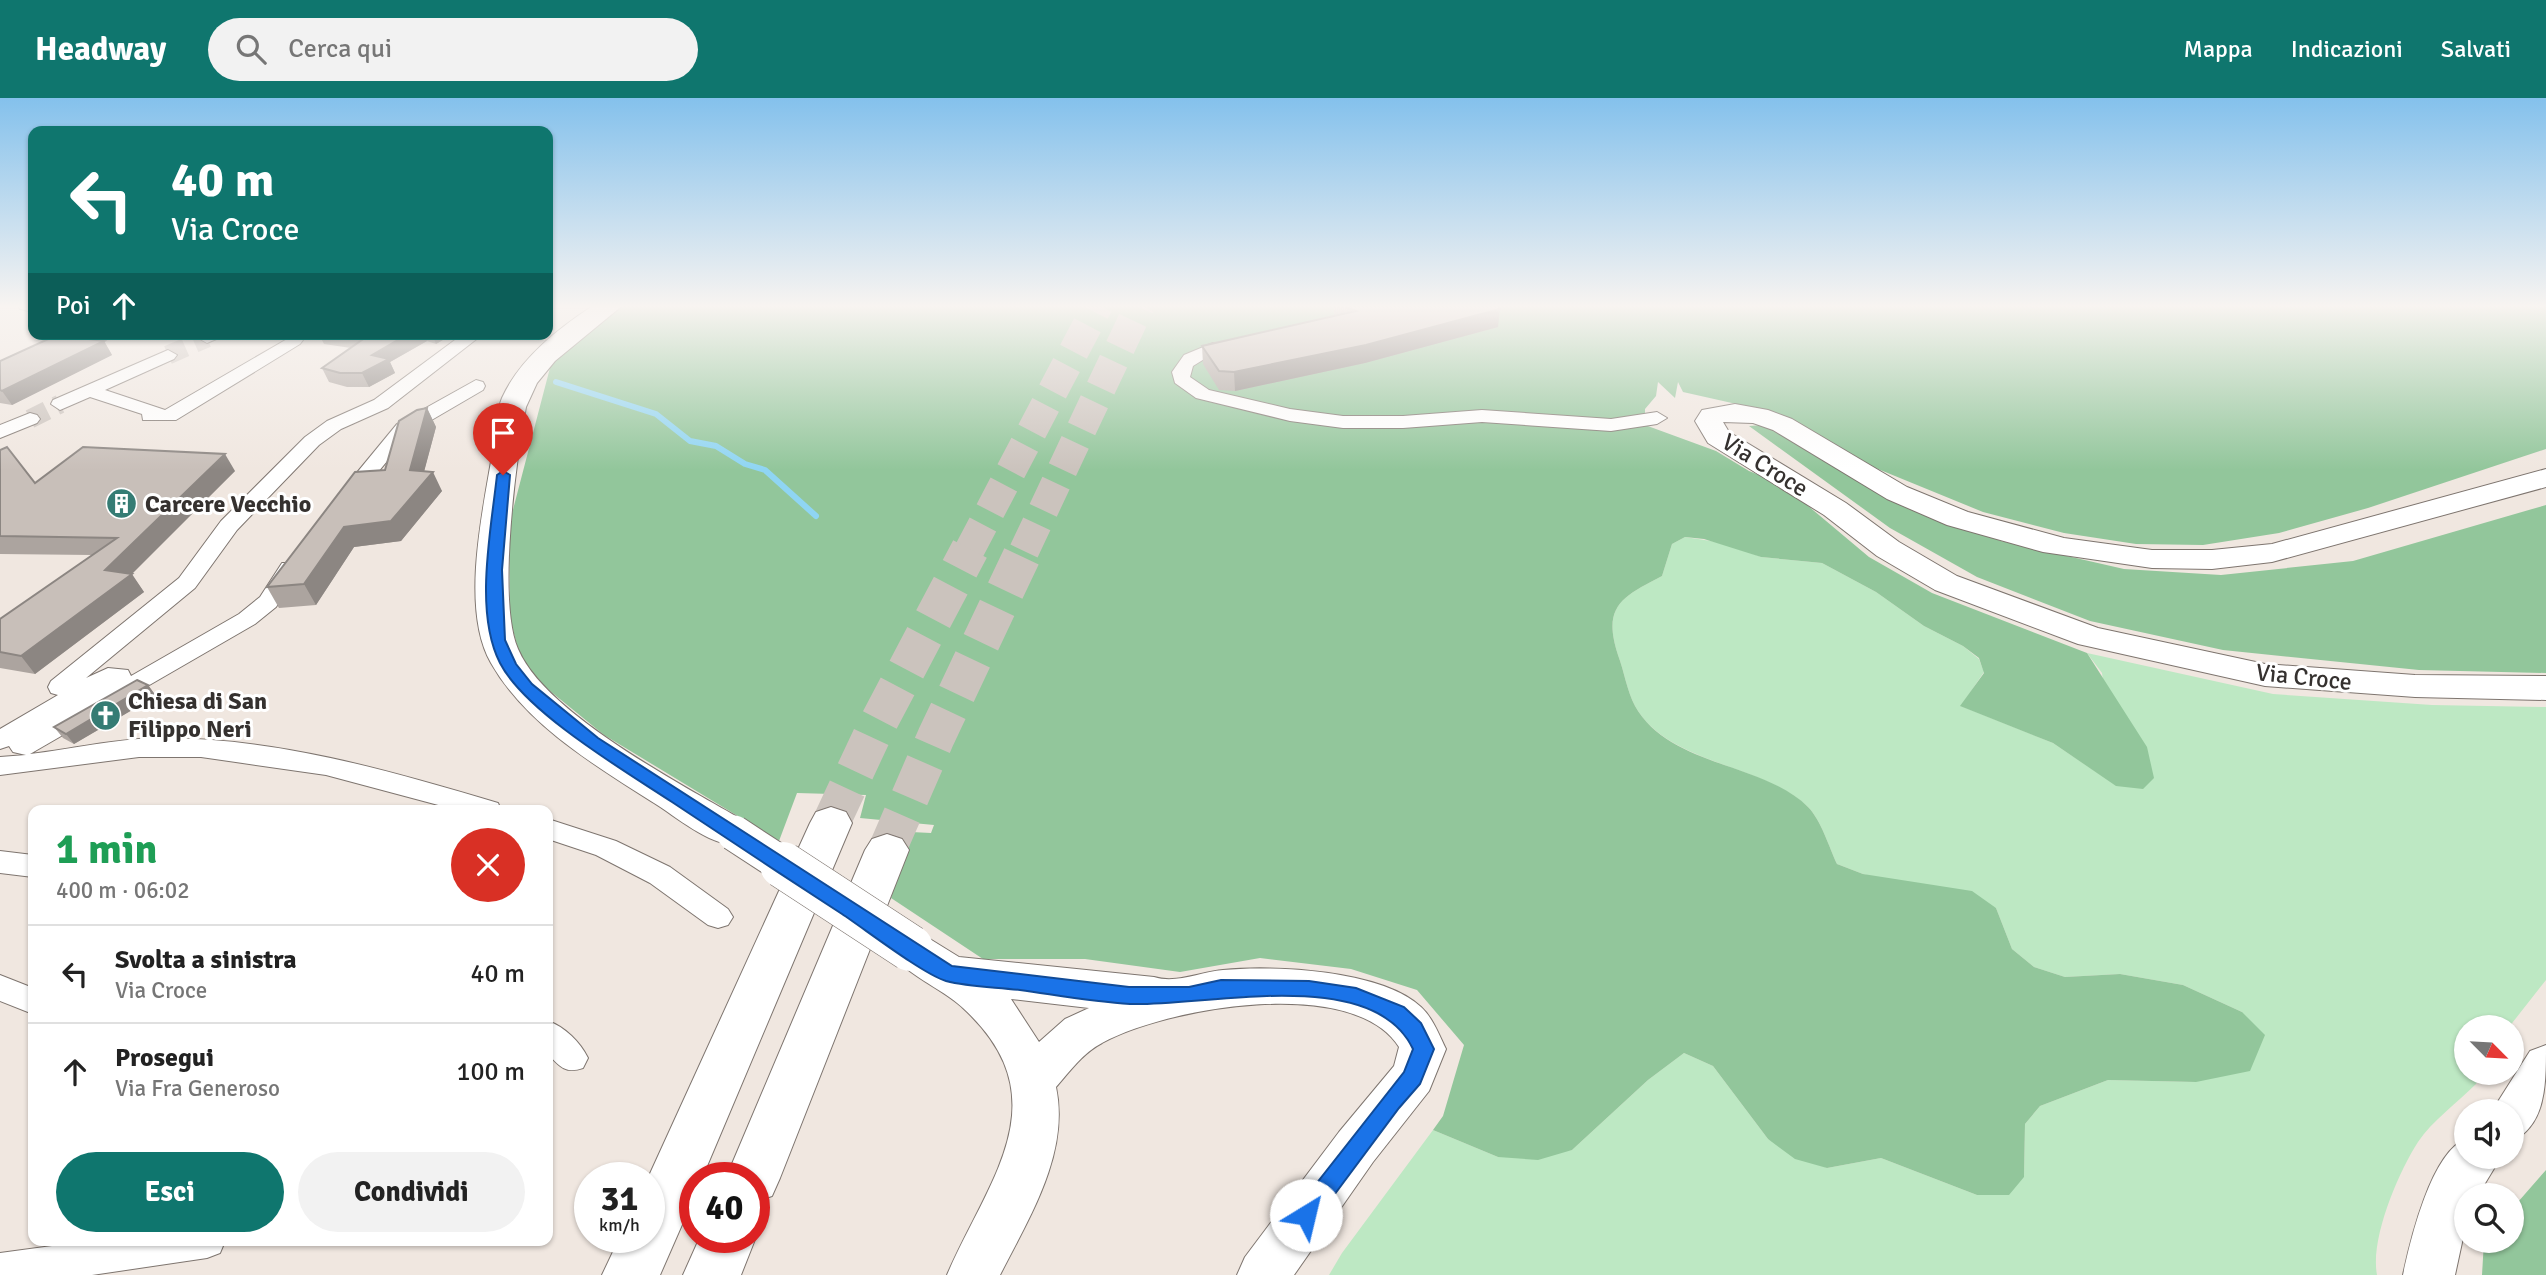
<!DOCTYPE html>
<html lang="it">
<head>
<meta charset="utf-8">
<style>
  :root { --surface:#fff; --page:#f2f2f2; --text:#222; --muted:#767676; --line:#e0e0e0; --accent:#0f766e }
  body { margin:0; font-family:Signika,sans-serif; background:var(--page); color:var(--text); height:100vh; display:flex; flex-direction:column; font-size:26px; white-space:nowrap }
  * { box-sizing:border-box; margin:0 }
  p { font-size:23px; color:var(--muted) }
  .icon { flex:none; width:38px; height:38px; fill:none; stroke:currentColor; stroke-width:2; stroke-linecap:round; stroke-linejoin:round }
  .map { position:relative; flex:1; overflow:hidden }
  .drawer { position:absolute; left:28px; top:707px; width:525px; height:441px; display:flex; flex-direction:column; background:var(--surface); border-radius:14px; box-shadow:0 2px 5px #0004 }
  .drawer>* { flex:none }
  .hud { position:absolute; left:28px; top:28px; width:525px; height:214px; border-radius:14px; box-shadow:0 2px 5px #0004; background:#0f766e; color:#fff; overflow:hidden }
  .needle { width:46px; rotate:114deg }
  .buttons { position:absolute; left:2454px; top:917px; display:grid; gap:14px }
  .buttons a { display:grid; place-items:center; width:70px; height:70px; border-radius:50%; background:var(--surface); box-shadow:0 2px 5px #0004; font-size:35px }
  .speed { position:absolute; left:574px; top:1064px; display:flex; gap:14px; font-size:35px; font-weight:700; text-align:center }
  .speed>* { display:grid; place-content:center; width:91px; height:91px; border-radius:50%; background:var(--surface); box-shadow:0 2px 5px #0004; line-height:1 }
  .speed small { font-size:18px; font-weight:400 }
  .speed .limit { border:10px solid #d22; background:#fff; color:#111 }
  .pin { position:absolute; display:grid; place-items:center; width:60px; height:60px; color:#fff; margin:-72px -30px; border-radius:50% 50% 50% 0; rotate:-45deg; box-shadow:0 0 7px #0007 }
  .pin .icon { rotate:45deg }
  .me { position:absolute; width:77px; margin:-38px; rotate:36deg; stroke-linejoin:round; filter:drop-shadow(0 0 5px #0008) }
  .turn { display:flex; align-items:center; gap:24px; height:147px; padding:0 28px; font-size:32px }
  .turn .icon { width:91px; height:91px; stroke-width:2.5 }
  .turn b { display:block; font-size:49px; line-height:60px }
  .then { display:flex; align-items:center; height:66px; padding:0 28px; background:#0003; gap:14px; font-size:26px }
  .round { display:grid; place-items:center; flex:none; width:74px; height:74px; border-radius:37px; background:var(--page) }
  .overview { display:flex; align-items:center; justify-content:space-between; height:119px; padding:0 28px }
  h1 { font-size:42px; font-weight:700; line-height:52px; color:#1e9e55 }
  .cta { display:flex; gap:14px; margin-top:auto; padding:14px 28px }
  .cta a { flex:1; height:80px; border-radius:42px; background:var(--accent); color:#fff; font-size:28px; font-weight:700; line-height:80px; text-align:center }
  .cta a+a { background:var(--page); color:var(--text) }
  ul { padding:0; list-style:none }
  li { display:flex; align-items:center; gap:21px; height:98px; padding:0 28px; border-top:2px solid var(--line) }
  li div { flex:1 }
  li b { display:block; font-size:26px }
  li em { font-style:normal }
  header { display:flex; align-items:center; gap:42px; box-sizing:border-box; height:98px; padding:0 35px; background:var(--accent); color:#fff }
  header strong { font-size:33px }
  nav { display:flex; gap:38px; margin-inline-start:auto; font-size:24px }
  .search { width:490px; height:63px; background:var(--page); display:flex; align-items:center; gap:18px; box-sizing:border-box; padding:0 24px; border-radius:38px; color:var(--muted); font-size:26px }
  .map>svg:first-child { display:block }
  .green { fill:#bde8c3 }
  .forest { fill:#92c69b }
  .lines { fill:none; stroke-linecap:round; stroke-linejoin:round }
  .stream { stroke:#8fd5f3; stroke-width:6 }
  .street-tunnel { stroke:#cbc3bd; stroke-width:19; stroke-dasharray:19 10; stroke-linecap:butt }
  .highway-tunnel-far1 { stroke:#cbc3bd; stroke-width:30; stroke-dasharray:30 15; stroke-linecap:butt }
  .highway-tunnel { stroke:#cbc3bd; stroke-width:38; stroke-dasharray:38 19; stroke-linecap:butt }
  .street-casing { stroke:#7e756f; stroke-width:2 }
  .secondary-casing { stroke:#7e756f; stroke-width:2 }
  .highway-casing { stroke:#7e756f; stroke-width:2 }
  .street { fill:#fff; fill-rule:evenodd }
  .secondary { fill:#fff; fill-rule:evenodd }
  .highway { fill:#fff; fill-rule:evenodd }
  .secondary-bridge-far1-casing { stroke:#7e756f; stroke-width:37; stroke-linecap:butt }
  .secondary-bridge-casing { stroke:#7e756f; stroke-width:47; stroke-linecap:butt }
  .secondary-bridge-far1 { stroke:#fff; stroke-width:35 }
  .secondary-bridge { stroke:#fff; stroke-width:46 }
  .wall { fill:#aca49f }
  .shaded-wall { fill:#8c8682 }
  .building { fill:#c8bfb9; stroke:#8c8682; stroke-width:2 }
  .route { fill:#1a73e8; stroke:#114b97; stroke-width:2 }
  .labels { text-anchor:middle; stroke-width:6; stroke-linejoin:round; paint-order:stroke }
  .street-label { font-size:24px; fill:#35312f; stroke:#fff }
  .poi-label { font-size:24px; font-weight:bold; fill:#35312f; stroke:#fff; text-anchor:start }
</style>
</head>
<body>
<header>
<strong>Headway</strong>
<div class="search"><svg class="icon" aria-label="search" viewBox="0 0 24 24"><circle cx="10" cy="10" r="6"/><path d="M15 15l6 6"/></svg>Cerca qui</div>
<nav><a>Mappa</a><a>Indicazioni</a><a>Salvati</a></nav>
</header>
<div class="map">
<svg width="2546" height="1177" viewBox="0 0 2546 1177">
  <rect width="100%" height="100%" fill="#f0e7e0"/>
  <path class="green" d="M1685,439l39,6 37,14 61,6 54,29 48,34 39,20 16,13 5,13 -23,34 92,37 64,43 -15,-113 -15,-20 186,41 159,11 114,2v273l-37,47h-43v46h16l-6,11c-18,18 -44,37 -58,58 -20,31 -48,97 -41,133h-1048l13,-22 91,-123 65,27 74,-7 76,-70 36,-27 29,13 55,73 59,29 54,-10 96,37 47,-18 1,-53 15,-18 68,-26 88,2 46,-70 -59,-27 -63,-11 -55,3 -31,-10 -22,-18 -16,-41 -133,-34 -26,-10c-8,-17 -16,-44 -29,-57 -44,-43 -140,-42 -173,-101 -8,-15 -11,-35 -17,-51 -16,-49 4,-58 44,-79l10,-32z"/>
  <path class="forest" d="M624,207h1922v144l-178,59 -89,25 -76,12 -67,-1 -72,-11 -81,-21 -132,-54 -79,-46 -89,-20 -5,-10 -3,16 -17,-16 -2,14 -11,13v16l71,26 33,20 33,13 87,73 63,36 155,60 60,94 7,31 -11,11 -27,-3 -63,-43 -93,-37 24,-33 -5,-15 -16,-12 -39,-20 -48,-34 -54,-29 -61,-6 -57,-18 -19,-2 -13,7 -10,32c-40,21 -60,30 -44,79 6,16 9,36 17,51 34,61 128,56 173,101 13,13 21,40 29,57l26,10 109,17 24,17 16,41 22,18 31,10 55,-3 63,11 59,27 23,23 -15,36 -54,11 -88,-2 -68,26 -15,18 -1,53 -15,18h-32l-96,-37 -54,10 -32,-9 -27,-20 -55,-73 -29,-13 -36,27 -76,70 -34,10 -40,-3 -65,-27 10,-14 21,-71 -47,-55 -66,-21 -91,-11 -80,14 -95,-13h-102l-92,-61 20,-66 20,1 3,-8 -74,-7 6,-23 -69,-2 -18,48 -175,-106 -81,-66 -13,-51 -1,-93 42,-161 50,-46z
    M1763,327l42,16 86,58 110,42 123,28 97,6 132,-14 193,-56v168l-127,-3 -196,-20 -133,-29 -113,-44 -87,-49 -141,-102z
    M2546,1072v105h-64l2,-34h27v-31z"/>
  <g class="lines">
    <path class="stream" d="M556,284l100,32 34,27 26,5 29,18 20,6 51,46"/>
    <path class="street-tunnel" d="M168,257l39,-17
      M30,321l30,-15"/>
    <path class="highway-tunnel-far1" d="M969,453l129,-246
      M1024,453l116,-246"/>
    <path class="highway-tunnel" d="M831,725l43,-92 96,-182
      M887,752l49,-113 89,-188"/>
    <defs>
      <path id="street" d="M18,207h15v7l-13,-3z
        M67,236h24l-91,43v-12z
        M201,236h27l-21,9 -9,-5z
        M463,236h20l-95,74 -47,21 -22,16 -82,85 -42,58 -109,90 22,-10 20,2 3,6 108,-62 21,-17 22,-34h16l3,5 -25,39 -21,17 -225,130c42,-5 84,-15 127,-16 116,-1 231,32 341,65l3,7h-44l-131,-35 -125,-18h-62l-139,18v-18l26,-2 -13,-3 -4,-6 -9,3v-20l58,-34 -7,-2 -3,-6 3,-6 128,-103 42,-57 84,-84 22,-16 47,-21z
        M294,237l6,1 3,4 -3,4 -124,76h-33l-1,-6 -52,-17 -30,13 -9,-6 2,-4 115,-50 9,5 -3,4 -69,31 60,20z
        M1213,245l9,5 -29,18 -3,11 19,13 81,19 53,7h60l79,-6 129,9 46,-7 10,6 -10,6 -46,7 -129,-9 -79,6h-60l-53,-7 -94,-23 -21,-15 -3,-11 12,-17z
        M476,282l7,2 2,4 -2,4 -72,42 -56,68h-14l-3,-4 3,-4 56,-68z
        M30,315l7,2 3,4 -3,4 -37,15v-13z
        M548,721l68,22 54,26 58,42 5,8 -5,8 -10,3 -10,-3 -58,-42 -54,-28 -48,-16z
        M0,753l33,4v22l-33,-4z
        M0,877l33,13v26l-33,-13z
        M548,923c17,6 32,21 40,37l-5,10c-17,6 -23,-1 -35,-14z
        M89,1143h136l-5,12 -13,5 -115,17h-92v-22z"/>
      <path id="secondary" d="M594,207h29l-68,56 -18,22 -11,24c-10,54 -29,193 -8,242 27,65 168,138 230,174l6,10 -6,10c-31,10 -68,-24 -94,-40 -58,-37 -128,-78 -163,-140 -31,-54 -8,-153 2,-213 3,-17 2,-36 9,-52 18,-40 57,-70 92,-93z
        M1735,306l33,6 24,9 115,68 61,25 96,26 88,12h60l60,-6 274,-75v18l-274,75 -60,7 -60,-1 -109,-16 -96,-27 -60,-26 -114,-69 -20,-7 -30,-1 6,10 117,71 53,39 58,34 141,52 167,36 150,11 131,1v24l-131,-3 -150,-11 -187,-42 -143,-54 -58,-34 -53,-41 -116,-72 -13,-22 7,-11z
        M910,833l15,5 34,21 195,20c22,7 46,-5 69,-7 51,-5 159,0 198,37 12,11 18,28 25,42l-17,42 -56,71 -79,113h-57l8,-18 94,-125 55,-66 5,-19c-46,-73 -234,-39 -297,-4 -19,10 -32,28 -46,44 14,66 -27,131 -56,188h-53c40,-94 116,-175 16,-267 -22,-21 -60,-33 -74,-60l6,-12zM1011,901l78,9 -24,11 -26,23z
        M2546,947c0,41 0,80 -35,97v-31h-19l38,-60z
        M2466,1041v18h35l-23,38h-12v29l-11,51h-52c7,-33 28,-123 63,-136z"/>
      <path id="highway" d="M831,709l15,5 6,11 -150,355h-7v17l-35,80h-58l18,-38h29l-1,-59 162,-355 6,-11z
        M887,736l15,5 7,11 -129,328 -8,18 -18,6v-24h-28l139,-328 7,-11z
        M754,1135l2,4 -15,38h-58l17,-38h54z"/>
    </defs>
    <use href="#street" class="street-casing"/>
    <use href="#secondary" class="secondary-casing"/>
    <use href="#highway" class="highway-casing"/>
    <use href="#street" class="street"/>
    <use href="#secondary" class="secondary"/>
    <use href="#highway" class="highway"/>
    <defs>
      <path id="secondary-bridge-far1" d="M734,735l52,34"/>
      <path id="secondary-bridge" d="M783,767l127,83"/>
    </defs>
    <use href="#secondary-bridge-far1" class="secondary-bridge-far1-casing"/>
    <use href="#secondary-bridge" class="secondary-bridge-casing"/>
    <use href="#secondary-bridge-far1" class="secondary-bridge-far1"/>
    <use href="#secondary-bridge" class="secondary-bridge"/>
  </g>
  <path class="wall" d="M1334,207h164v22l-133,36 -130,28 -16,-1 -16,-26 -1,-18 132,-30z
    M319,236h134l-17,10 -9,-3 -37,21 5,11 -26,14h-22l-18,-5 -7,-14 29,-20 -27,-4z
    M104,243l8,14 -100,50 -12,-2v-42z
    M427,310l9,19 -12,44 18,20 -41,50 -47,6 -38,58 -37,3 -12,-21 118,-117z
    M0,352l35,33 200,-12 -104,103 13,18 -109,82 -35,-6v-49l92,-64 -92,-1z
    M148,587l8,11 -82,48 -11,-6 -9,-11z"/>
  <path class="shaded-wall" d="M1500,211l-2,18 -133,36 -130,28 -1,-19z
    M408,236h16l3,7 -37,21 5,11 -26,14 -7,-14 10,-18z
    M432,236h21l-17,10z
    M104,243l8,14 -100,50 -10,-14z
    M427,310l9,19 -16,60 13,-15 9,19 -41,50 -47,6 -38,58 -12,-21 40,-57 66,-57z
    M225,356l10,17 -107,107 4,-4 12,18 -109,82 -14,-18 84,-86z
    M148,587l8,11 -82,48 -8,-10z"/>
  <path class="building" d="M1341,207h157l2,4 -134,36 -132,27 -15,-1 -17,-25 154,-35z
    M347,236h61l-36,21 17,4 -27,14h-22l-18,-5 44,-31z
    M57,237l47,6 -102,50 -2,-1v-29z
    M427,310l-17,62 23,2 -42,49 -47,6 -40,57 -37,3 88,-115 30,-2 14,-49 18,-11z
    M7,349l28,36 48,-36 142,7 -120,116 27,4 -111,82 -21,-4v-33l117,-81 -117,-2v-86z
    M137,582l11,5 -82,49 -12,-7z"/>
  <linearGradient id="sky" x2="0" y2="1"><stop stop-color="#84c1ec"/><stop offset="0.56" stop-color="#f8f4f1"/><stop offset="1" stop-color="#f8f4f1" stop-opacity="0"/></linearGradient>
  <rect width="2546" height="372" fill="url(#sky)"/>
  <path class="route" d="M503,373l7,4 -8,95 3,70 11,24 16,20 66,54 354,228 177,21h60l32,-7 88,1 47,7 48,19 17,16 13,26 -14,35 -21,24 -85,114 -8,3 -8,-3 -3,-7 3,-8 106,-135 9,-23c-40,-85 -209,-42 -283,-45 -37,-2 -74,-9 -110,-14 -24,-3 -51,-3 -74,-9 -23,-7 -80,-51 -104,-67 -57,-37 -113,-74 -170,-112 -47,-31 -147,-90 -172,-139 -26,-51 -9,-132 -3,-188z"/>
  <defs>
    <symbol id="building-disc" viewBox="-11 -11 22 22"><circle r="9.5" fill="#357c74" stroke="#fff"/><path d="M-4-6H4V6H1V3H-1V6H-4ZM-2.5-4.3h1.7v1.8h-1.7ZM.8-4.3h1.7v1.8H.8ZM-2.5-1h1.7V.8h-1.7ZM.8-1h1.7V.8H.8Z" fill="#fff"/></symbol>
    <symbol id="church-disc" viewBox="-11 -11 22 22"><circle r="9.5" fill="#357c74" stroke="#fff"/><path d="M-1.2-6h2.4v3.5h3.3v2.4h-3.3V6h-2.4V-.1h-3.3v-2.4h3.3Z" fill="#fff"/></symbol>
  </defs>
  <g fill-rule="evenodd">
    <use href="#building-disc" x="104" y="388" width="35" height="35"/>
    <use href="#church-disc" x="88" y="600" width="35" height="35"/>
  </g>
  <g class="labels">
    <g class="street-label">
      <text transform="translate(1765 367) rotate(32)" y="8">Via Croce</text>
      <text transform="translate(2304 579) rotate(6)" y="8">Via Croce</text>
    </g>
    <g class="poi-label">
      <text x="145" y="414">Carcere Vecchio</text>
      <text x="128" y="611">Chiesa di San<tspan x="128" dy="28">Filippo Neri</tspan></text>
    </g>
  </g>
</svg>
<div class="buttons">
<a><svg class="needle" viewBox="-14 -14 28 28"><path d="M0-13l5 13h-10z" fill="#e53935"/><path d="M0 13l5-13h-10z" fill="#767676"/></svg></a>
<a><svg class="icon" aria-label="sound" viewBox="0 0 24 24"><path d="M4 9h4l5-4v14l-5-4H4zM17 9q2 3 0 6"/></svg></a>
<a><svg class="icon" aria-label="search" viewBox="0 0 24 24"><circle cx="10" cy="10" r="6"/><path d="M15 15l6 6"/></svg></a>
</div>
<div class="speed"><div>31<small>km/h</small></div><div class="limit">40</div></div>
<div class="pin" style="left:503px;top:377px;background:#d93025"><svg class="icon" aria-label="arrive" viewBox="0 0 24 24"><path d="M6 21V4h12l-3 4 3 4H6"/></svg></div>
<svg class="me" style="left:1306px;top:1117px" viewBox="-20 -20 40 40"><circle r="19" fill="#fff"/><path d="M0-13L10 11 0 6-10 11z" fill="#1a73e8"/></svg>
<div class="hud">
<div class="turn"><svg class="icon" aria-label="left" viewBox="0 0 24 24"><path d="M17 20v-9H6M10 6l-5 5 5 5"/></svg><div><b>40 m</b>Via Croce</div></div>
<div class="then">Poi<svg class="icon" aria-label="ahead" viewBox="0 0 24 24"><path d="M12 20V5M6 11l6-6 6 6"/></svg></div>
</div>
<section class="drawer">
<div class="overview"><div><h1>1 min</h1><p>400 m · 06:02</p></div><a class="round" style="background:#d93025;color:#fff"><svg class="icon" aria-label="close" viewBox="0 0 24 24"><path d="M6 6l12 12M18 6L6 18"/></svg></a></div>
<ul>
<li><svg class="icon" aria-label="left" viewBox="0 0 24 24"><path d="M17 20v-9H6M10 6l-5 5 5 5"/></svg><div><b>Svolta a sinistra</b><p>Via Croce</p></div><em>40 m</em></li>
<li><svg class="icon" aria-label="ahead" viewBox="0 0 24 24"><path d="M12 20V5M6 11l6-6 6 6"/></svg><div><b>Prosegui</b><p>Via Fra Generoso</p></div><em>100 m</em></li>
</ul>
<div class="cta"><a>Esci</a><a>Condividi</a></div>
</section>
</div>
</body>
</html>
